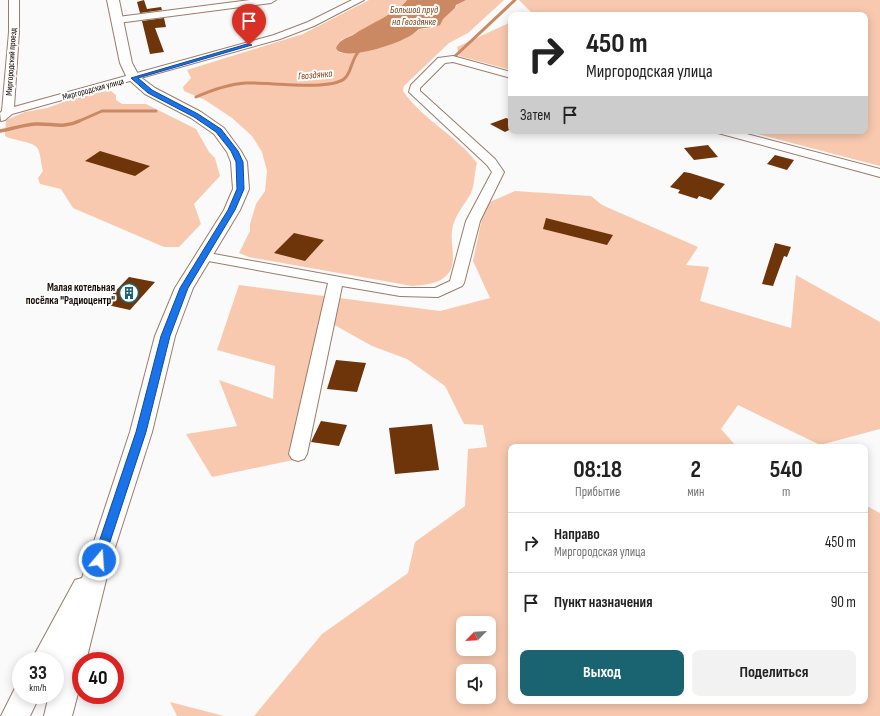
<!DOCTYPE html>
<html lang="ru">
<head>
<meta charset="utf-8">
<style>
  :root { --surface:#fff; --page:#f2f2f2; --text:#222; --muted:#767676; --line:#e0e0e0; --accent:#1a6371 }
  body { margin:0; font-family:"Sofia Sans Condensed",sans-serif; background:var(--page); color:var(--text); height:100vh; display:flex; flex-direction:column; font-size:15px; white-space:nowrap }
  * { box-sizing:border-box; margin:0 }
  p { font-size:13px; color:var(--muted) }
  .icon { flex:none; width:22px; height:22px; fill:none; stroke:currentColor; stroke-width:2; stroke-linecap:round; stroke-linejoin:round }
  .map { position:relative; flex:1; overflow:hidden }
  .side { position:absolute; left:508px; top:444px; width:360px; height:260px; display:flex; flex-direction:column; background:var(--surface); border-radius:8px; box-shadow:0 2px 10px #0003 }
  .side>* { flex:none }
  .hud { position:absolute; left:508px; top:12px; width:360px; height:122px; border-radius:8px; box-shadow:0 2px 10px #0003; background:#fff; color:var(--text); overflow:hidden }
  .needle { width:26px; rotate:246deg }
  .controls { position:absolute; left:456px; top:616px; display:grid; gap:8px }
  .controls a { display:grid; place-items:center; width:40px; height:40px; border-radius:8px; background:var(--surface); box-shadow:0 2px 10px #0003; font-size:20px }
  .speed { position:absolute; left:12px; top:652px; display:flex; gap:8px; font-size:20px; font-weight:700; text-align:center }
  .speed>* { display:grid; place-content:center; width:52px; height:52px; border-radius:50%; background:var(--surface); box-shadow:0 2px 10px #0003; line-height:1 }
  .speed small { font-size:10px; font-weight:400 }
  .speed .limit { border:6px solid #d22; background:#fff; color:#111 }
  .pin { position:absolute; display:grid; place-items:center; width:34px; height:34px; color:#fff; margin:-41px -17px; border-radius:50% 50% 50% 0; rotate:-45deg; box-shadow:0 0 4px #0007 }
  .pin .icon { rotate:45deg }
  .me { position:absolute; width:44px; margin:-22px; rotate:18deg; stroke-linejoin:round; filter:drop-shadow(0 0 3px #0008) }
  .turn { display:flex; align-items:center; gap:14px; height:84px; padding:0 12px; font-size:18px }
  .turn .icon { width:52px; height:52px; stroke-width:2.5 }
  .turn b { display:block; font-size:28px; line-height:34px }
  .then { display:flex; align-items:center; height:38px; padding:0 12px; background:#0003; gap:8px; font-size:15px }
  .eta { display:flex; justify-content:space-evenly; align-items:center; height:68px; text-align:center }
  .eta b { font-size:24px; font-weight:700; line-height:28px }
  .primary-button { display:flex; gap:8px; margin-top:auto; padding:8px 12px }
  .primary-button a { flex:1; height:46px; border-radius:8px; background:var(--accent); color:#fff; font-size:16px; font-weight:700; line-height:46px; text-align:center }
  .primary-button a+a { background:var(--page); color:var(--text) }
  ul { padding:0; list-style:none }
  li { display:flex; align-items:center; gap:12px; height:60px; padding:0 12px; border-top:1px solid var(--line) }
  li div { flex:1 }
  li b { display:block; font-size:15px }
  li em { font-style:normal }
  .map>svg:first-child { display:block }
  .green { fill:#f8c9af; fill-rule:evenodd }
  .water { fill:#cb8963 }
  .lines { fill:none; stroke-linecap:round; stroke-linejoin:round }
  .stream-far1 { stroke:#cb8963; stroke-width:3 }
  .stream { stroke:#cb8963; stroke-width:3.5 }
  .building { fill:#6e340a }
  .minor-casing { stroke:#9b7b6a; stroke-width:2 }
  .tertiary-casing { stroke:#9b7b6a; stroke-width:2 }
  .minor { fill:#fff; fill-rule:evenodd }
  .tertiary { fill:#fff; fill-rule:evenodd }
  .route { fill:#1a73e8; stroke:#114b97 }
  .labels { text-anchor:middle; stroke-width:4; stroke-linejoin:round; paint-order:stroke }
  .far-street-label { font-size:9px; fill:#160b05; stroke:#fff }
  .far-water-label { font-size:10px; font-style:italic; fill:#7e4016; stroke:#fff }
  .poi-label { font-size:11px; font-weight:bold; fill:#160b05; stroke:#fff; text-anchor:end }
</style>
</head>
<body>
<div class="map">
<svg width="880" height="716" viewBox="0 0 880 716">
  <rect width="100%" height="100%" fill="#fafafa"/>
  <path class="green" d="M369,0h38c-6,10 -54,35 -66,40l-3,11 2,2 23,-1 43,-14 14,-9 12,-1 23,-20 4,-6 6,-2h39l-36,33 -19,10 -45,43 -1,5c19,28 53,44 74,72 -3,10 -2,21 -6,30 -7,13 -17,22 -19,38 -2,14 6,33 -5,44 -8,9 -24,10 -35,11l-163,-29 -10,-4 11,-22v-7l6,-20 9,-13 2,-20 -5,-19 -10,-16 -20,-18 -27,-18 -21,-9 -1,-4 8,-9 -4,-8 116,-36z
    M519,0h361v166l-134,-35h119v-116h-340l6,-3z
    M511,22v48l-52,-14 -2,-9z
    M111,91l5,4v5l6,4h24l50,25 13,23 6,6 5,18 -26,28 7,20 -22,23h-15l-91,-39 -12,-19 -21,-5 -2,-6 5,-7c-2,-6 -2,-16 -5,-22 -4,-8 -25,-8 -33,-13l1,-16 19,-8 22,-4 41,-15z
    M515,191l76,5 11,9 96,42 -12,18 23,2 -9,34 91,27 5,-53 84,47v107l-60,16 -82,-40 -17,24 16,18h-226v254h354v-196l15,8v203h-626l68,-82 86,-61 7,-31 50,-36 3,-57 19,-2 -4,-22 -19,-1 -19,-38 -38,-27 -35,-13 -41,-23 -28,135 -91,19 -26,-43 51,-8 -18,-46 54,19 2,-33 -58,-16 22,-65 201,26 50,-13 -17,-37 12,-57zM463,623h26v26h-26zM463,671h26v26h-26z
    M170,702l54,14h-47z"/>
  <path class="water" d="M407,0h59l-10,5 -1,3 -12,11 -3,6c-7,3 -14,2 -21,4 -4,3 -8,7 -13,9 -13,7 -55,21 -68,13l-2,-3c6,-11 11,-9 20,-15 11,-7 45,-23 51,-33z"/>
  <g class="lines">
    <path class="stream-far1" d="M453,58l62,-58
      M196,97c16,-7 33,-13 50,-14 22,-1 82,8 98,-4 8,-6 7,-21 16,-29
      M77,122l25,-11h54"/>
    <path class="stream" d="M0,131c11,-2 23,-6 35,-7 16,-1 29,5 44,-3"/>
  </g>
  <path class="building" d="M144,0l3,9 14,-2 1,3 -22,3 -3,-11z
    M164,18l2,9 -11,1 9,24 -14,2 -8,-33z
    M506,118l5,2v9l-6,3 -15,-8z
    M708,145l10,12 -24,3 -10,-12z
    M100,151l50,15 -15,10 -50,-15z
    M775,155l19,5 -7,10 -20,-6z
    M684,172l6,1 35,11 -14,16 -12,-4 -2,3 -19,-6 2,-3 -10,-3z
    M546,218l67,17 -6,10 -64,-16z
    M294,233l30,7 -19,21 -31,-8z
    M775,243l16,4 -4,10 -3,-1 -11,30 -11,-2z
    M129,277l26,5 -25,28 -27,-6z
    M336,360l30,3 -9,29 -30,-3z
    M321,421l26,4 -8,21 -28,-4z
    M432,424l7,46 -44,4 -6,-46z"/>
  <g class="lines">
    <defs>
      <path id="minor" d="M9,0h10v32l-5,75 260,-72 34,-13 44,-22h12l-50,26 -34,13 -268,75 -7,6 -4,1 -1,-8 2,-2 7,-79z
        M250,0h26l-5,3 -153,20 -5,-3 5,-3z
        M453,56l58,16v6l-58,-16 -8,1 -25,25v3l75,68 9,13 -24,49 -16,62 -2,3 -24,11 -38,-1 -58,-10 -35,168 -3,5 -6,2 -6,-2 -3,-5 39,-171 -125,-23 -5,-1 -2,-3 2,-3 5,-1 197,36h35l15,-7 16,-60 26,-49 -5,-7 -78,-73 2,-7 27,-27z
        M716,131h19l145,38v8l-162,-44z"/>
      <path id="tertiary" d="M107,0h12l13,63 7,13 16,12 46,24 23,16 17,23 6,11 2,27 -9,21 -47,78 -18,48 -23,96 -41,128 -25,101h-5v21l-9,34h-28l5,-21h6v-20l3,-12 -3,6v-8h-24l44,-81 7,-2 48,-146 25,-96 20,-48 49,-78 9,-21 -2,-27 -4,-10 -13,-18 -23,-16 -46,-24 -18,-16 -7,-15z
        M21,684v11h19l-10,21h-29l15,-30z"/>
    </defs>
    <use href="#minor" class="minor-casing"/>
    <use href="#tertiary" class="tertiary-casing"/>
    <use href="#minor" class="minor"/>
    <use href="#tertiary" class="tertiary"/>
  </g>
  <path class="route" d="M247,44l5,1 -114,33 14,12 46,24 23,15 17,22 5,11 1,27 -9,21 -47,78 -18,48 -24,96 -42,128 -1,3 -4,2 -4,-2 -2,-3 43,-128 25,-96 19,-48 48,-78 9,-21 -1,-27 -5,-11 -15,-19 -22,-15 -46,-24 -17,-15z"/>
  <defs>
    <symbol id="building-ring" viewBox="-11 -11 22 22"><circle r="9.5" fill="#fff" stroke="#1a6371" stroke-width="1.5"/><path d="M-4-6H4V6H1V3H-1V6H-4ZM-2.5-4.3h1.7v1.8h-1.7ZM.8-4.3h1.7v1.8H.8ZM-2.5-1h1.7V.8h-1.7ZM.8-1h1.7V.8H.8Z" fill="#1a6371"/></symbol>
  </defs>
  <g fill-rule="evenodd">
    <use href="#building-ring" x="118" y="282" width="22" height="22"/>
  </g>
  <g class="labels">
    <g class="far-street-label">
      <text transform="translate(11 62) rotate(-86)" y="3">Миргородский проезд</text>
      <text transform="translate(93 89) rotate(-15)" y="3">Миргородская улица</text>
    </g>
    <g class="far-water-label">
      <text x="414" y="13">Большой пруд<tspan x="414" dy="12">на Гвоздянке</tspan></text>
      <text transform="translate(315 74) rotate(-5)" y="4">Гвоздянка</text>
    </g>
    <g class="poi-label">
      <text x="115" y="291">Малая котельная<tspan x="115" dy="13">посёлка "Радиоцентр"</tspan></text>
    </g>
  </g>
</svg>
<div class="controls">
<a><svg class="needle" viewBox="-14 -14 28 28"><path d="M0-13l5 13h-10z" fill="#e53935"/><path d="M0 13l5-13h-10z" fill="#767676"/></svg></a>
<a><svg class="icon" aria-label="sound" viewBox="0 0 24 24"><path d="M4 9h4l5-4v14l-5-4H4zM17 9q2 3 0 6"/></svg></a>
</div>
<div class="speed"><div>33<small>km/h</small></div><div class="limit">40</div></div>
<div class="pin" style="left:249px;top:45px;background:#d93025"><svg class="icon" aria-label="arrive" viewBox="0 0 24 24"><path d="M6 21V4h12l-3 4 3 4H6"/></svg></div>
<svg class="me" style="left:99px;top:560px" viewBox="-20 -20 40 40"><circle r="17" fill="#1a73e8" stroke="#fff" stroke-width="3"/><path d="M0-11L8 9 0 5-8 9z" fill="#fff"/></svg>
<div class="hud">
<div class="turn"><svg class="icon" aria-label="right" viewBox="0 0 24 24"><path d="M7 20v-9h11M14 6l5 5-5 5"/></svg><div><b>450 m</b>Миргородская улица</div></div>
<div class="then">Затем<svg class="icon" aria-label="arrive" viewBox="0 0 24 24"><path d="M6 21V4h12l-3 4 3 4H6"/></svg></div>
</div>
<section class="side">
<div class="eta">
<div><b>08:18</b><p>Прибытие</p></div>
<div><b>2</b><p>мин</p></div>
<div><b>540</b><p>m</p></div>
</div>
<ul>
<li><svg class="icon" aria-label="right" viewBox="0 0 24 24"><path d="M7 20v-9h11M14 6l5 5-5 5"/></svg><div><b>Направо</b><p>Миргородская улица</p></div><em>450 m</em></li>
<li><svg class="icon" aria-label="arrive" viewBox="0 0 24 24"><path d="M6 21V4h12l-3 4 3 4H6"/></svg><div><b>Пункт назначения</b></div><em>90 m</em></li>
</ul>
<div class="primary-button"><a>Выход</a><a>Поделиться</a></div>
</section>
</div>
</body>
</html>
